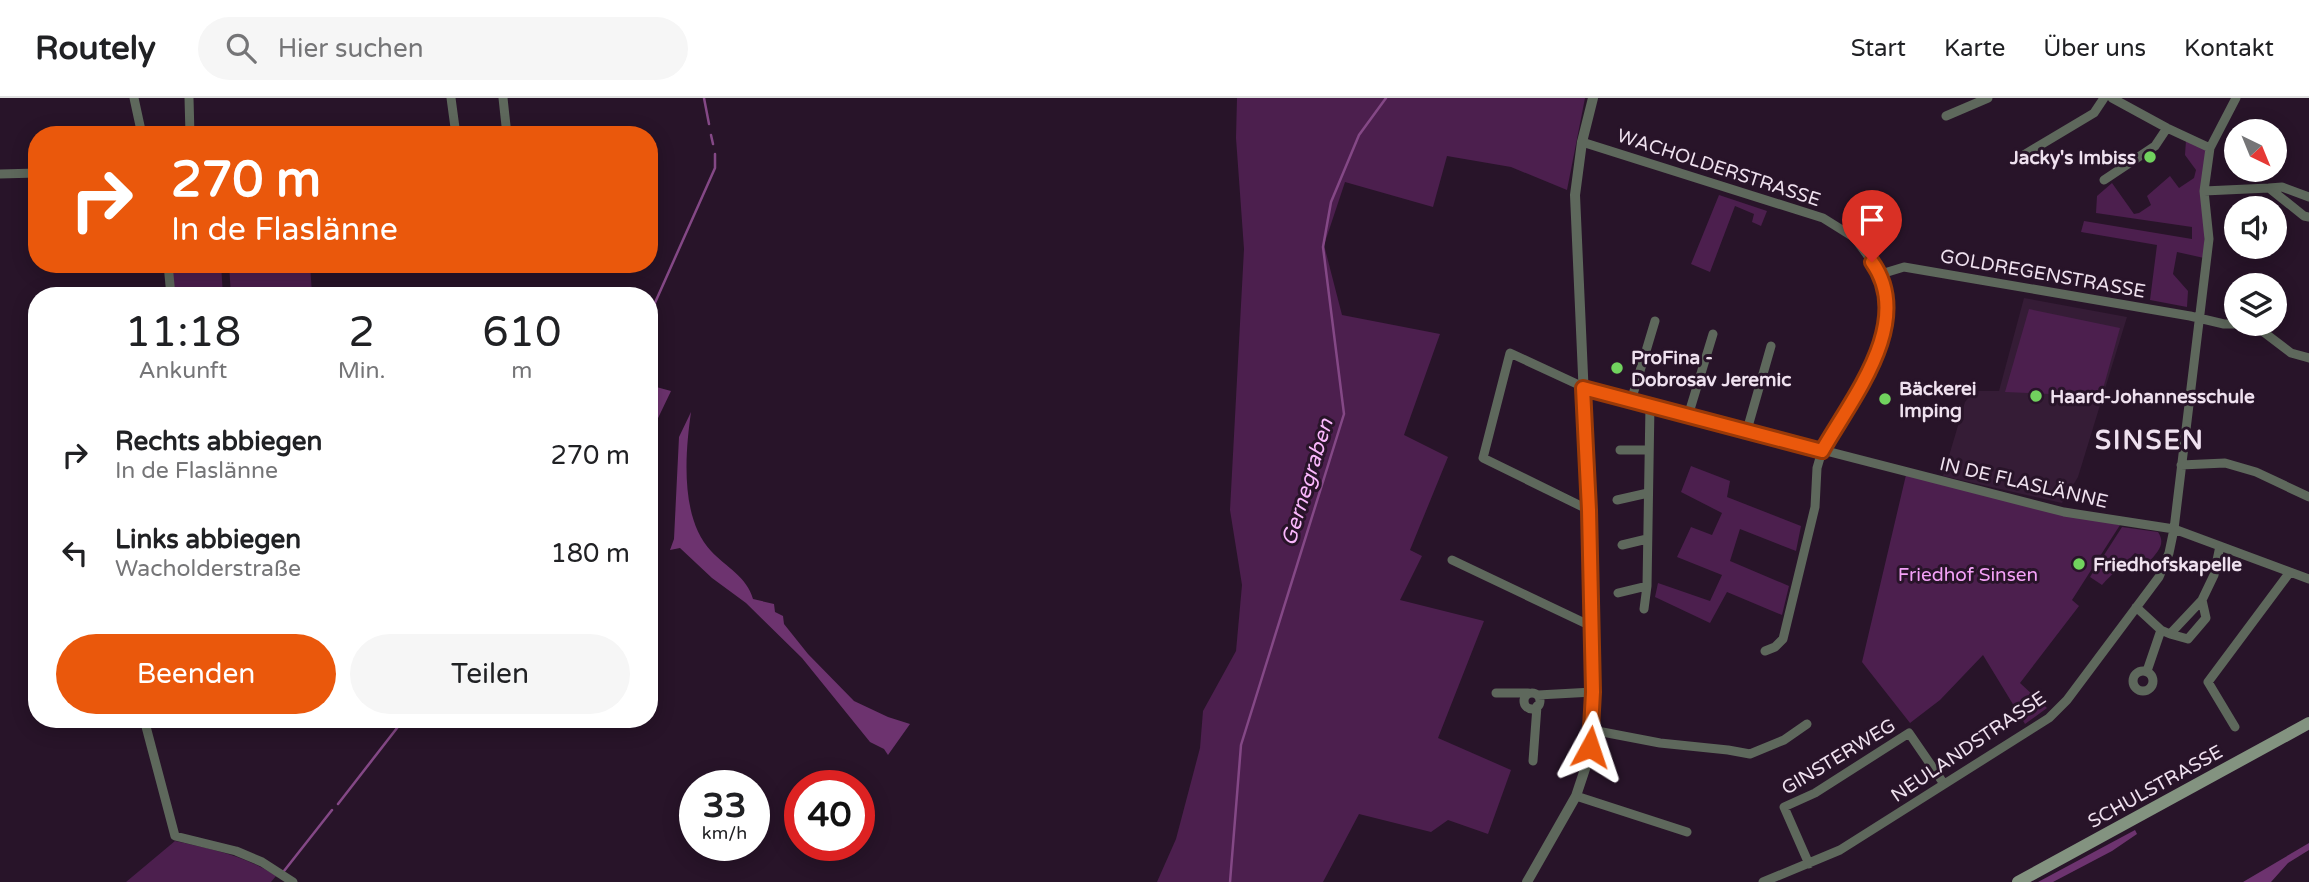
<!DOCTYPE html>
<html lang="de">
<head>
<meta charset="utf-8">
<style>
  :root { --surface:#fff; --page:#f6f6f6; --text:#202124; --muted:#757577; --line:#e0e0e0; --accent:#ea580c }
  body { margin:0; font-family:"Varela Round",sans-serif; background:var(--page); color:var(--text); height:100vh; display:flex; flex-direction:column; font-size:26px; white-space:nowrap }
  * { box-sizing:border-box; margin:0 }
  p { font-size:23px; color:var(--muted) }
  .icon { flex:none; width:38px; height:38px; fill:none; stroke:currentColor; stroke-width:2; stroke-linecap:round; stroke-linejoin:round }
  .map { position:relative; flex:1; overflow:hidden }
  .drawer { position:absolute; left:28px; top:189px; width:630px; height:441px; display:flex; flex-direction:column; background:var(--surface); border-radius:28px; box-shadow:0 4px 18px #0003 }
  .drawer>* { flex:none }
  .top-card { position:absolute; left:28px; top:28px; width:630px; height:147px; border-radius:28px; box-shadow:0 4px 18px #0003; background:#ea580c; color:#fff; overflow:hidden }
  .needle { width:46px; rotate:137deg }
  .tools { position:absolute; left:2224px; top:21px; display:grid; gap:14px }
  .tools a { display:grid; place-items:center; width:63px; height:63px; border-radius:50%; background:var(--surface); box-shadow:0 4px 18px #0003; font-size:35px }
  .speed { position:absolute; left:679px; top:672px; display:flex; gap:14px; font-size:35px; font-weight:700; text-align:center }
  .speed>* { display:grid; place-content:center; width:91px; height:91px; border-radius:50%; background:var(--surface); box-shadow:0 4px 18px #0003; line-height:1 }
  .speed small { font-size:18px; font-weight:400 }
  .speed .limit { border:10px solid #d22; background:#fff; color:#111 }
  .pin { position:absolute; display:grid; place-items:center; width:60px; height:60px; color:#fff; margin:-72px -30px; border-radius:50% 50% 50% 0; rotate:-45deg; box-shadow:0 0 7px #0007 }
  .pin .icon { rotate:45deg }
  .me { position:absolute; width:77px; margin:-38px; rotate:5deg; stroke-linejoin:round; filter:drop-shadow(0 0 5px #0008) }
  .turn { display:flex; align-items:center; gap:24px; height:147px; padding:0 28px; font-size:32px }
  .turn .icon { width:91px; height:91px; stroke-width:2.5 }
  .turn b { display:block; font-size:49px; line-height:60px }
  .eta { display:flex; justify-content:space-evenly; align-items:center; height:119px; text-align:center }
  .eta b { font-size:42px; font-weight:600; line-height:49px }
  .button { display:flex; gap:14px; margin-top:auto; padding:14px 28px }
  .button a { flex:1; height:80px; border-radius:42px; background:var(--accent); color:#fff; font-size:28px; font-weight:600; line-height:80px; text-align:center }
  .button a+a { background:var(--page); color:var(--text) }
  ul { padding:0; list-style:none }
  li { display:flex; align-items:center; gap:21px; height:98px; padding:0 28px }
  li div { flex:1 }
  li b { display:block; font-size:26px }
  li em { font-style:normal }
  header { display:flex; align-items:center; gap:42px; box-sizing:border-box; height:98px; padding:0 35px; background:var(--surface); border-bottom:2px solid var(--line) }
  header strong { font-size:33px }
  nav { display:flex; gap:38px; margin-inline-start:auto; font-size:24px }
  .search { width:490px; height:63px; background:var(--page); display:flex; align-items:center; gap:18px; box-sizing:border-box; padding:0 24px; border-radius:38px; color:var(--muted); font-size:26px }
  .map>svg:first-child { display:block }
  .built { fill:#351c36 }
  .green { fill:#4c1f4e }
  .forest { fill:#6d336f }
  .lines { fill:none; stroke-linecap:round; stroke-linejoin:round }
  .stream { stroke:#844886; stroke-width:2.5 }
  .minor { stroke:#5e685c; stroke-width:9 }
  .tertiary { stroke:#5e685c; stroke-width:10 }
  .secondary { stroke:#839380; stroke-width:12 }
  .route-casing { stroke:#983908; stroke-width:18 }
  .route { stroke:#ea580c; stroke-width:12 }
  .poi-dot { fill:#71d25e; stroke:#281429; stroke-width:2.5 }
  .labels { text-anchor:middle; stroke-width:6; stroke-linejoin:round; paint-order:stroke }
  .poi-label { font-size:19px; font-weight:bold; fill:#efe1ef; stroke:#281429; text-anchor:start }
  .street-label { font-size:19px; fill:#efe1ef; stroke:#281429 }
  .park-label { font-size:19px; fill:#f4a1f7; stroke:#281429 }
  .water-label { font-size:21px; font-style:italic; fill:#fab7fc; stroke:#281429 }
  .district-label { font-size:26px; font-weight:bold; letter-spacing:2px; fill:#efe1ef; stroke:#281429 }
</style>
</head>
<body>
<header>
<strong>Routely</strong>
<div class="search"><svg class="icon" aria-label="search" viewBox="0 0 24 24"><circle cx="10" cy="10" r="6"/><path d="M15 15l6 6"/></svg>Hier suchen</div>
<nav><a>Start</a><a>Karte</a><a>Über uns</a><a>Kontakt</a></nav>
</header>
<div class="map">
<svg width="2309" height="784" viewBox="0 0 2309 784">
  <rect width="100%" height="100%" fill="#281429"/>
  <path class="built" d="M2024,200l103,19 -49,160 -16,26 -119,-27 22,-74 9,-11h25z"/>
  <path class="green" d="M1237,0h348l-18,92 -56,-23 -64,-11 -14,51 -88,-25 -21,63 18,70 98,19 -36,101 44,22 -38,93 12,6 -22,44 84,21 -46,117 73,32 -23,64 -40,-14 -17,12 -72,-18 -36,68h-166l19,-43 24,-91 3,-37 33,-60 6,-66 -12,-75 14,-261 -8,-111z
    M2186,42l22,10 -4,108 -27,-6 -4,22 15,17 -1,16 -37,-7 7,-55 -76,-13 3,-11 108,18v-12l-96,-14 1,-17 15,-13 22,31 5,-1 12,-8 -4,-9 23,-20 9,12 15,-10 2,-8 -11,-15z
    M1719,97l48,16 -6,15 -9,-4 2,-8 -19,-8 -25,66 -19,-8z
    M170,166h51l2,32h-49z
    M229,166h81l2,30 -81,2z
    M2029,211l91,19 -19,68 -96,-4z
    M1691,368l39,15 -3,16 74,29 -5,25 -56,-22 -10,32 59,25 -7,29 -55,-23 -17,31 -55,-26 3,-14 52,18 12,-26 -45,-18 14,-30 21,8 10,-22 -41,-21z
    M1906,377l214,50 -48,75 7,6 -59,77 27,25 -22,16 -42,-69 -43,45 -30,23 -48,-61z
    M2122,429l36,5c8,12 0,19 -8,29l-15,-8c-11,12 -23,20 -33,32l-12,-8z
    M175,743c36,8 69,14 101,35l-5,6h-145z"/>
  <path class="forest" d="M649,287l22,6 -22,46z
    M691,314c-6,42 -11,106 20,139 15,16 36,26 42,48l21,5 1,8 8,4 1,8 24,30 46,47 34,16 22,7 -22,31 -4,-6 -14,-7 -68,-84 -56,-55 -34,-25 -32,-30 -10,2 4,-11 5,-102z
    M2135,732l2,4 -25,17 -59,31h-15z
    M2309,745v7l-21,13 -17,19h-28z"/>
  <g class="lines">
    <path class="stream" d="M704,0l5,26
      M711,37l2,9
      M650,216l65,-146v-14
      M338,706l66,-85
      M284,773l48,-61
      M1230,784l11,-137 103,-331 -21,-167 8,-45 28,-67 27,-37"/>
    <path class="minor" d="M134,0l8,37
      M189,0l1,37
      M451,0l5,37
      M503,0l4,37
      M2112,0l55,30 43,20
      M1946,18l42,-18
      M1582,44l241,76 32,20 26,36 6,27 -2,30 -7,23 -56,97 -5,17 -2,39 -32,132 -8,8 -10,4
      M2017,61l77,-46 10,-15
      M0,76l37,-1
      M2104,82l51,-34 12,-18
      M2269,90l13,-1 27,10
      M2204,93l65,-3 35,28 5,1
      M168,166l3,32
      M1881,176l23,-7 286,49 34,8h12
      M2253,226l38,29 18,5
      M1631,303l24,-80
      M1688,318l25,-82
      M1747,332l24,-84
      M1620,352h29
      M2181,367l44,-2 31,9 53,25
      M1617,402l31,-7
      M1589,412l-106,-52 27,-105 82,38 472,121 110,17 135,50
      M1622,447l25,-6
      M1452,462l139,66
      M1618,495l29,-7
      M2136,509l25,23
      M1644,511l3,-23 3,-181
      M2170,536l18,5 18,-21 -4,-18
      M2133 583a10 10 0 1 1 20 0a10 10 0 1 1-20 0Z
      M2147,573l14,-41 9,4 32,-34 12,-25 6,-29
      M1524 603a8 8 0 1 1 16 0a8 8 0 1 1-16 0Z
      M1496,595h32
      M1538,597l55,-3
      M144,621l31,117 61,15 26,11 31,20
      M2235,629l-27,-45 82,-110
      M1592,632l68,13 68,7 22,4 34,-14 23,-16
      M1533,663l4,-55
      M1576,698l111,36
      M1809,766l-25,-57 31,-14 94,-60 35,51
      M1763,784l77,-32 209,-132 18,-18 92,-123 10,-24 5,-24 35,-290 -5,-48 6,-43 26,-50"/>
    <path class="tertiary" d="M1527,784l49,-86 11,-33 5,-33 1,-38 -4,-182 -14,-315 7,-53 11,-44"/>
    <path class="secondary" d="M2018,784l291,-159"/>
  </g>
  <g class="lines">
    <defs>
      <path id="route" d="M1590,649l3,-55 -4,-182 -6,-122 239,63c30,-53 93,-129 50,-189"/>
    </defs>
    <use href="#route" class="route-casing"/>
    <use href="#route" class="route"/>
  </g>
  <g class="poi-dot">
    <circle cx="2150" cy="59" r="7"/>
    <circle cx="1617" cy="270" r="7"/>
    <circle cx="2036" cy="298" r="7"/>
    <circle cx="1885" cy="301" r="7"/>
    <circle cx="2079" cy="466" r="7"/>
  </g>
  <g class="labels">
    <g class="poi-label">
      <text x="2136" y="66" text-anchor="end">Jacky's Imbiss</text>
      <text x="1631" y="266">ProFina -<tspan x="1631" dy="22">Dobrosav Jeremic</tspan></text>
      <text x="1899" y="297">Bäckerei<tspan x="1899" dy="22">Imping</tspan></text>
      <text x="2050" y="305">Haard-Johannesschule</text>
      <text x="2093" y="473">Friedhofskapelle</text>
    </g>
    <g class="street-label">
      <text transform="translate(1719 69) rotate(18)" y="7">WACHOLDERSTRASSE</text>
      <text transform="translate(2043 175) rotate(10)" y="7">GOLDREGENSTRASSE</text>
      <text transform="translate(2024 384) rotate(13)" y="7">IN DE FLASLÄNNE</text>
      <text transform="translate(1968 648) rotate(-34)" y="7">NEULANDSTRASSE</text>
      <text transform="translate(1838 658) rotate(-31)" y="7">GINSTERWEG</text>
      <text transform="translate(2155 688) rotate(-29)" y="7">SCHULSTRASSE</text>
    </g>
    <g class="park-label">
      <text x="1968" y="483">Friedhof Sinsen</text>
    </g>
    <g class="water-label">
      <text transform="translate(1307 384) rotate(-73)" y="7">Gernegraben</text>
    </g>
    <g class="district-label">
      <text x="2150" y="351">SINSEN</text>
    </g>
  </g>
</svg>
<div class="tools">
<a><svg class="needle" viewBox="-14 -14 28 28"><path d="M0-13l5 13h-10z" fill="#e53935"/><path d="M0 13l5-13h-10z" fill="#757577"/></svg></a>
<a><svg class="icon" aria-label="sound" viewBox="0 0 24 24"><path d="M4 9h4l5-4v14l-5-4H4zM17 9q2 3 0 6"/></svg></a>
<a><svg class="icon" aria-label="layers" viewBox="0 0 24 24"><path d="M12 4l9 5-9 5-9-5zM3 14l9 5 9-5"/></svg></a>
</div>
<div class="speed"><div>33<small>km/h</small></div><div class="limit">40</div></div>
<div class="pin" style="left:1872px;top:164px;background:#d93025"><svg class="icon" aria-label="arrive" viewBox="0 0 24 24"><path d="M6 21V4h12l-3 4 3 4H6"/></svg></div>
<svg class="me" style="left:1590px;top:649px" viewBox="-20 -20 40 40"><path d="M0-17L14 15 0 8-14 15z" fill="#ea580c" stroke="#fff" stroke-width="4"/></svg>
<div class="top-card">
<div class="turn"><svg class="icon" aria-label="right" viewBox="0 0 24 24"><path d="M7 20v-9h11M14 6l5 5-5 5"/></svg><div><b>270 m</b>In de Flaslänne</div></div>
</div>
<section class="drawer">
<div class="eta">
<div><b>11:18</b><p>Ankunft</p></div>
<div><b>2</b><p>Min.</p></div>
<div><b>610</b><p>m</p></div>
</div>
<ul>
<li><svg class="icon" aria-label="right" viewBox="0 0 24 24"><path d="M7 20v-9h11M14 6l5 5-5 5"/></svg><div><b>Rechts abbiegen</b><p>In de Flaslänne</p></div><em>270 m</em></li>
<li><svg class="icon" aria-label="left" viewBox="0 0 24 24"><path d="M17 20v-9H6M10 6l-5 5 5 5"/></svg><div><b>Links abbiegen</b><p>Wacholderstraße</p></div><em>180 m</em></li>
</ul>
<div class="button"><a>Beenden</a><a>Teilen</a></div>
</section>
</div>
</body>
</html>
